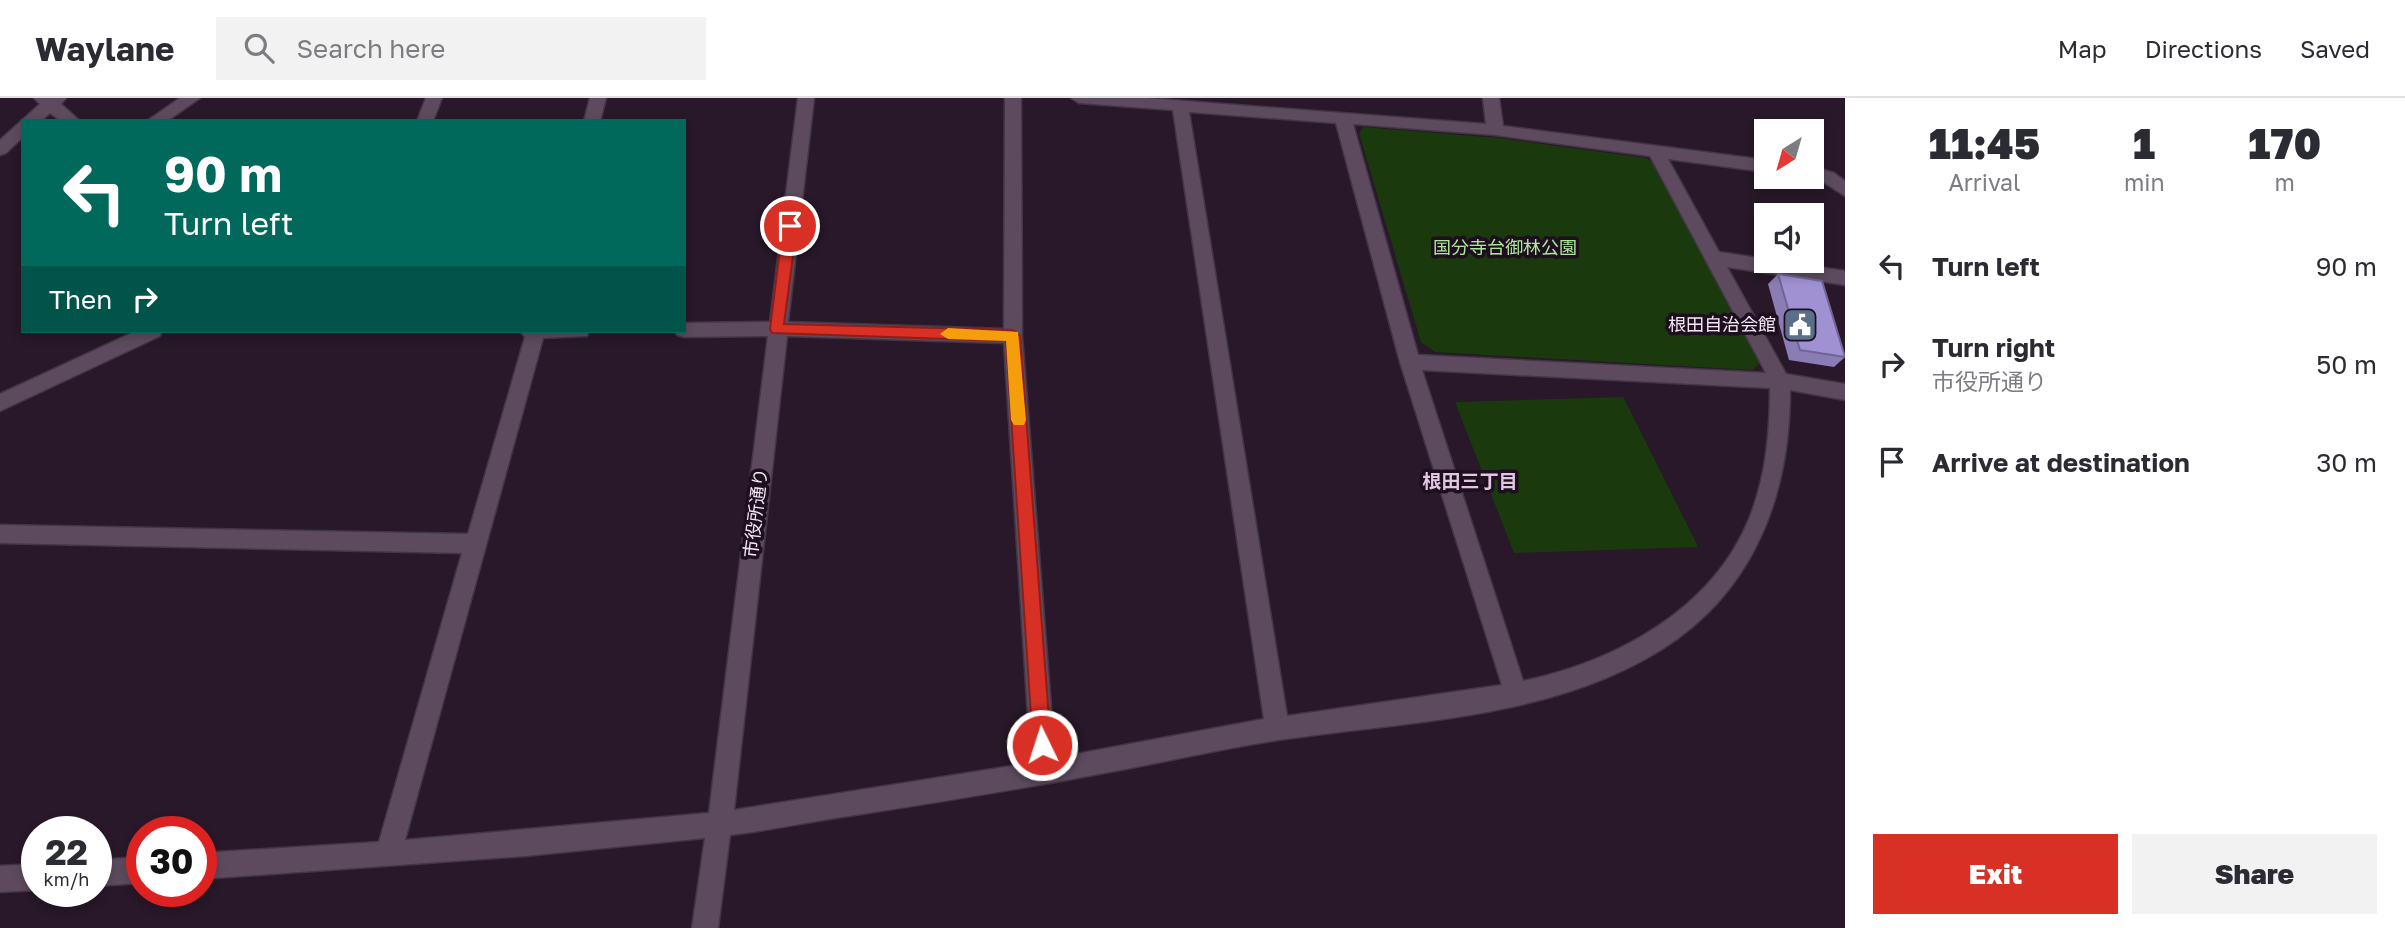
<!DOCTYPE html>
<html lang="en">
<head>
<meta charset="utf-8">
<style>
  :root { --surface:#fff; --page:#f2f2f3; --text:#2b2b33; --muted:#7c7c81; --line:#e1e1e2; --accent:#d93025 }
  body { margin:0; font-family:"Golos Text","Noto Sans JP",sans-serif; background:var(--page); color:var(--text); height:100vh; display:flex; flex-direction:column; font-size:26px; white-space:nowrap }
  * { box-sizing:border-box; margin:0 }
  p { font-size:23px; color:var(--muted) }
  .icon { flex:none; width:38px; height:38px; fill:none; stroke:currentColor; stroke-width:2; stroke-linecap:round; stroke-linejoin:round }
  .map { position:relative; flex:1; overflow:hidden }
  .panel { display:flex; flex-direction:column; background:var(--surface); width:560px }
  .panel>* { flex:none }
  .hud { position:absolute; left:21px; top:21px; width:665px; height:214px; border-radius:0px; box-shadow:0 4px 10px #0003; background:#00695c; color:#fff; overflow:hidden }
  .needle { width:46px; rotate:217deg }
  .buttons { position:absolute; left:1754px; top:21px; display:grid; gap:14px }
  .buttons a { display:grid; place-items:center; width:70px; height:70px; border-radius:0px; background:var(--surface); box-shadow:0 4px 10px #0003; font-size:35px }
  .speed { position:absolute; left:21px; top:718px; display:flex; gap:14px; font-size:35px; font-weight:700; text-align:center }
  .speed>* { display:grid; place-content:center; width:91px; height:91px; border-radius:50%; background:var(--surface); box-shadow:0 4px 10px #0003; line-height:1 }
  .speed small { font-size:18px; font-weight:400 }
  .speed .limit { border:10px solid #d22; background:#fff; color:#111 }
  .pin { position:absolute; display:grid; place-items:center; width:60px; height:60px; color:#fff; margin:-30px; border:4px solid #fff; border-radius:50%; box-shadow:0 2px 7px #0007 }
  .me { position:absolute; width:77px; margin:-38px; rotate:356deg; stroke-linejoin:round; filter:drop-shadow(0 0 5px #0008) }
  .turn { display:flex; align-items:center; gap:24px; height:147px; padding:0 28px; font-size:32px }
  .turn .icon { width:91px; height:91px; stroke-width:2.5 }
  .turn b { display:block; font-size:49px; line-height:60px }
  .then { display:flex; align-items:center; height:66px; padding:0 28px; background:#0003; gap:14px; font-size:26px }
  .eta { display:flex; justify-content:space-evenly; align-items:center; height:119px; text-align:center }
  .eta b { font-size:42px; font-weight:800; line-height:49px }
  .cta { display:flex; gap:14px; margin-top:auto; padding:14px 28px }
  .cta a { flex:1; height:80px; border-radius:0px; background:var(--accent); color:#fff; font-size:28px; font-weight:800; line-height:80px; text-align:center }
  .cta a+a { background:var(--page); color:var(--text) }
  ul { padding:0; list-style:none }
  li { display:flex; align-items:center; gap:21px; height:98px; padding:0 28px }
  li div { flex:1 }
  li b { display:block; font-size:26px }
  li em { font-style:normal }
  header { display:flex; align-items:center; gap:42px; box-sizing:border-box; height:98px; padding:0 35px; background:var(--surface); border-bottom:2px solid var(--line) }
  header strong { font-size:33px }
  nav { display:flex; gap:38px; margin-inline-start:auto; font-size:24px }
  .search { width:490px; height:63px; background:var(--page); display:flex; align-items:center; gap:18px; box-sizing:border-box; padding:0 24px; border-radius:0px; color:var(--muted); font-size:26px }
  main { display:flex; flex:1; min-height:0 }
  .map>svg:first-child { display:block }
  .green { fill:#1a3a0e }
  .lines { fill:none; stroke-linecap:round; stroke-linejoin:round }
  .minor-casing { stroke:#423544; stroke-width:3 }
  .minor { fill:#5d4a5e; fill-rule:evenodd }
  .wall { fill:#8a7db5 }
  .building { fill:#a091d3; stroke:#706694; stroke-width:2 }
  .route { fill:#d93025; stroke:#8d1f18; stroke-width:2 }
  .slow { fill:#f59e0b }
  .labels { text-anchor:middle; stroke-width:7; stroke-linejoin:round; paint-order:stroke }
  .park-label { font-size:18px; fill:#abe996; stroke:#1e0e20 }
  .poi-label { font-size:18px; fill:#f2e7f3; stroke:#1e0e20; text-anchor:end }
  .street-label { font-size:18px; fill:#f2e7f3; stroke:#1e0e20 }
  .neighbourhood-label { font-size:19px; font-weight:bold; fill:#dec7df; stroke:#1e0e20 }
</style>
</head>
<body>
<header>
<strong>Waylane</strong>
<div class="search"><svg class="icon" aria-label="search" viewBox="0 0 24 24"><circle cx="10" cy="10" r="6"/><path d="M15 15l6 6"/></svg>Search here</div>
<nav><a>Map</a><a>Directions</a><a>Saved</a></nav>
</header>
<main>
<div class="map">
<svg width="1845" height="830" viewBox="0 0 1845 830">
  <rect width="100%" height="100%" fill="#281829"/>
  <path class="green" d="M1363,29l135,11 148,20 11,7 103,198 -8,7 -317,-18 -14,-10 -62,-209z
    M1623,299l75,150 -184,6 -59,-151z"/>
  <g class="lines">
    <defs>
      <path id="minor" d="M34,0h32l-5,6 19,17h-19l-11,-8 -9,8h-18v16l-17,16 -6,2v-15l40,-36z
        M180,0h20l-33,23h-20z
        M426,0h16l-9,23h-16z
        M590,0h16l-6,23h-16z
        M798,0h16l-26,224 216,7 1,-231h16l1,238 33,422 209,-39 -91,-609 -94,-7 -8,-5h75l340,26 -3,-26h16l4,28 263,34v12l-98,-13 51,93 126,19v14l-118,-18 59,107 59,10v16l-55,-10c0,97 -31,190 -113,249 -115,82 -271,81 -405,102 -57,9 -112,22 -168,32 -82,16 -166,29 -249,42 -42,6 -83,15 -125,20l-12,93h-26l13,-90 -180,18 -324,23v-26l178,-11 83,-289 -462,-10v-18l468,9 57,-197 -5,-6h69l-2,5 -44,2 -138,502 304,-27 59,-477 -84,1 -7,-2 -2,-4h9v-8l86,-1zM1189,14l147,11 64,239 102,323 -215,31zM1353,26l142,11 155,21 116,217 -348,-18zM787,238l217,7 27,420 -297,47zM1422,272l348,18c0,45 -4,89 -21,131 -37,91 -134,143 -226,162z
        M1811,68l23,7 11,8v15l-23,-15 -15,-4h4z
        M136,233h26l-2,5 -160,75v-17z
        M142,759v26l-46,3v-26z
        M37,766v26l-37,2v-26z"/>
    </defs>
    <use href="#minor" class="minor-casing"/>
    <use href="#minor" class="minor"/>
  </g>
  <path class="wall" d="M1778,176l67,83 -11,10 -45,-7 -21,-76z"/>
  <path class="building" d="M1778,176l44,7 23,76 -45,-7z"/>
  <path class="route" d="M790,124l7,4 -13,98 229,6 7,6 31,409 -3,7 -6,2 -7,-2 -2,-7 -27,-404 -234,-8 -2,-4 13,-103z"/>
  <path class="slow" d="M948,230l70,4 8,88 -2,5h-10l-3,-5 -5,-79 -58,-2 -8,-5z"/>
  <defs>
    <symbol id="civic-square" viewBox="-11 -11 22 22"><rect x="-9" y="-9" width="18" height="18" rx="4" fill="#5c6f8a" stroke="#1e0e20"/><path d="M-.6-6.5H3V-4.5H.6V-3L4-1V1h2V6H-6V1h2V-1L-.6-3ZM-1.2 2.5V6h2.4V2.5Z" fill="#fff"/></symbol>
  </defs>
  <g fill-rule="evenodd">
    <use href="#civic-square" x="1781" y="208" width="38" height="38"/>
  </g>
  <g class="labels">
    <g class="park-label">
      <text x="1505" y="156">国分寺台御林公園</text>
    </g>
    <g class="poi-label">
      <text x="1776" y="233">根田自治会館</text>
    </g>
    <g class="street-label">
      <text transform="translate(756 415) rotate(-83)" y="6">市役所通り</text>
    </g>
    <g class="neighbourhood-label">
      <text x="1470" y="390">根田三丁目</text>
    </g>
  </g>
</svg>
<div class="buttons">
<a><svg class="needle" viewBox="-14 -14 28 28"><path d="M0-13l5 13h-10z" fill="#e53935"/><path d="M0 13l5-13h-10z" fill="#7c7c81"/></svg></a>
<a><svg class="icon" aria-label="sound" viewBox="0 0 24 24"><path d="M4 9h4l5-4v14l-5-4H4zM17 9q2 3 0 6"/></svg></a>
</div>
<div class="speed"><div>22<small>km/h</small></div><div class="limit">30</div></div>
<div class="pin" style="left:790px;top:128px;background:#d93025"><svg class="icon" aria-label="arrive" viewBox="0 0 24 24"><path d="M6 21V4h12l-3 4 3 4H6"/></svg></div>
<svg class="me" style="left:1042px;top:647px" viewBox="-20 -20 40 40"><circle r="17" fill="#d93025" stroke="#fff" stroke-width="3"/><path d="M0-11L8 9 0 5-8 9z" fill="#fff"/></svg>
<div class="hud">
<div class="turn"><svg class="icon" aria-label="left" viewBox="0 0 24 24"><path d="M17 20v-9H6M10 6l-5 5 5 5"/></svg><div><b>90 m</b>Turn left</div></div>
<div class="then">Then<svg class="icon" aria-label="right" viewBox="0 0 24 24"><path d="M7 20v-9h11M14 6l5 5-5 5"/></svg></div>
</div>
</div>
<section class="panel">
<div class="eta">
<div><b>11:45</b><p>Arrival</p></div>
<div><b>1</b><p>min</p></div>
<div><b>170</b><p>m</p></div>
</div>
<ul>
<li><svg class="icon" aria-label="left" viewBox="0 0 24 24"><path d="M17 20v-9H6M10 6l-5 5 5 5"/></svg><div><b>Turn left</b></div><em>90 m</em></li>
<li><svg class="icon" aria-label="right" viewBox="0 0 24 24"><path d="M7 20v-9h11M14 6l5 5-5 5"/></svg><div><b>Turn right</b><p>市役所通り</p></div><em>50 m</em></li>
<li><svg class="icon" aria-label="arrive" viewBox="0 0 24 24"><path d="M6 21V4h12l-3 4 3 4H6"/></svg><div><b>Arrive at destination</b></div><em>30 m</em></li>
</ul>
<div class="cta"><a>Exit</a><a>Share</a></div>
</section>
</main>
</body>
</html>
